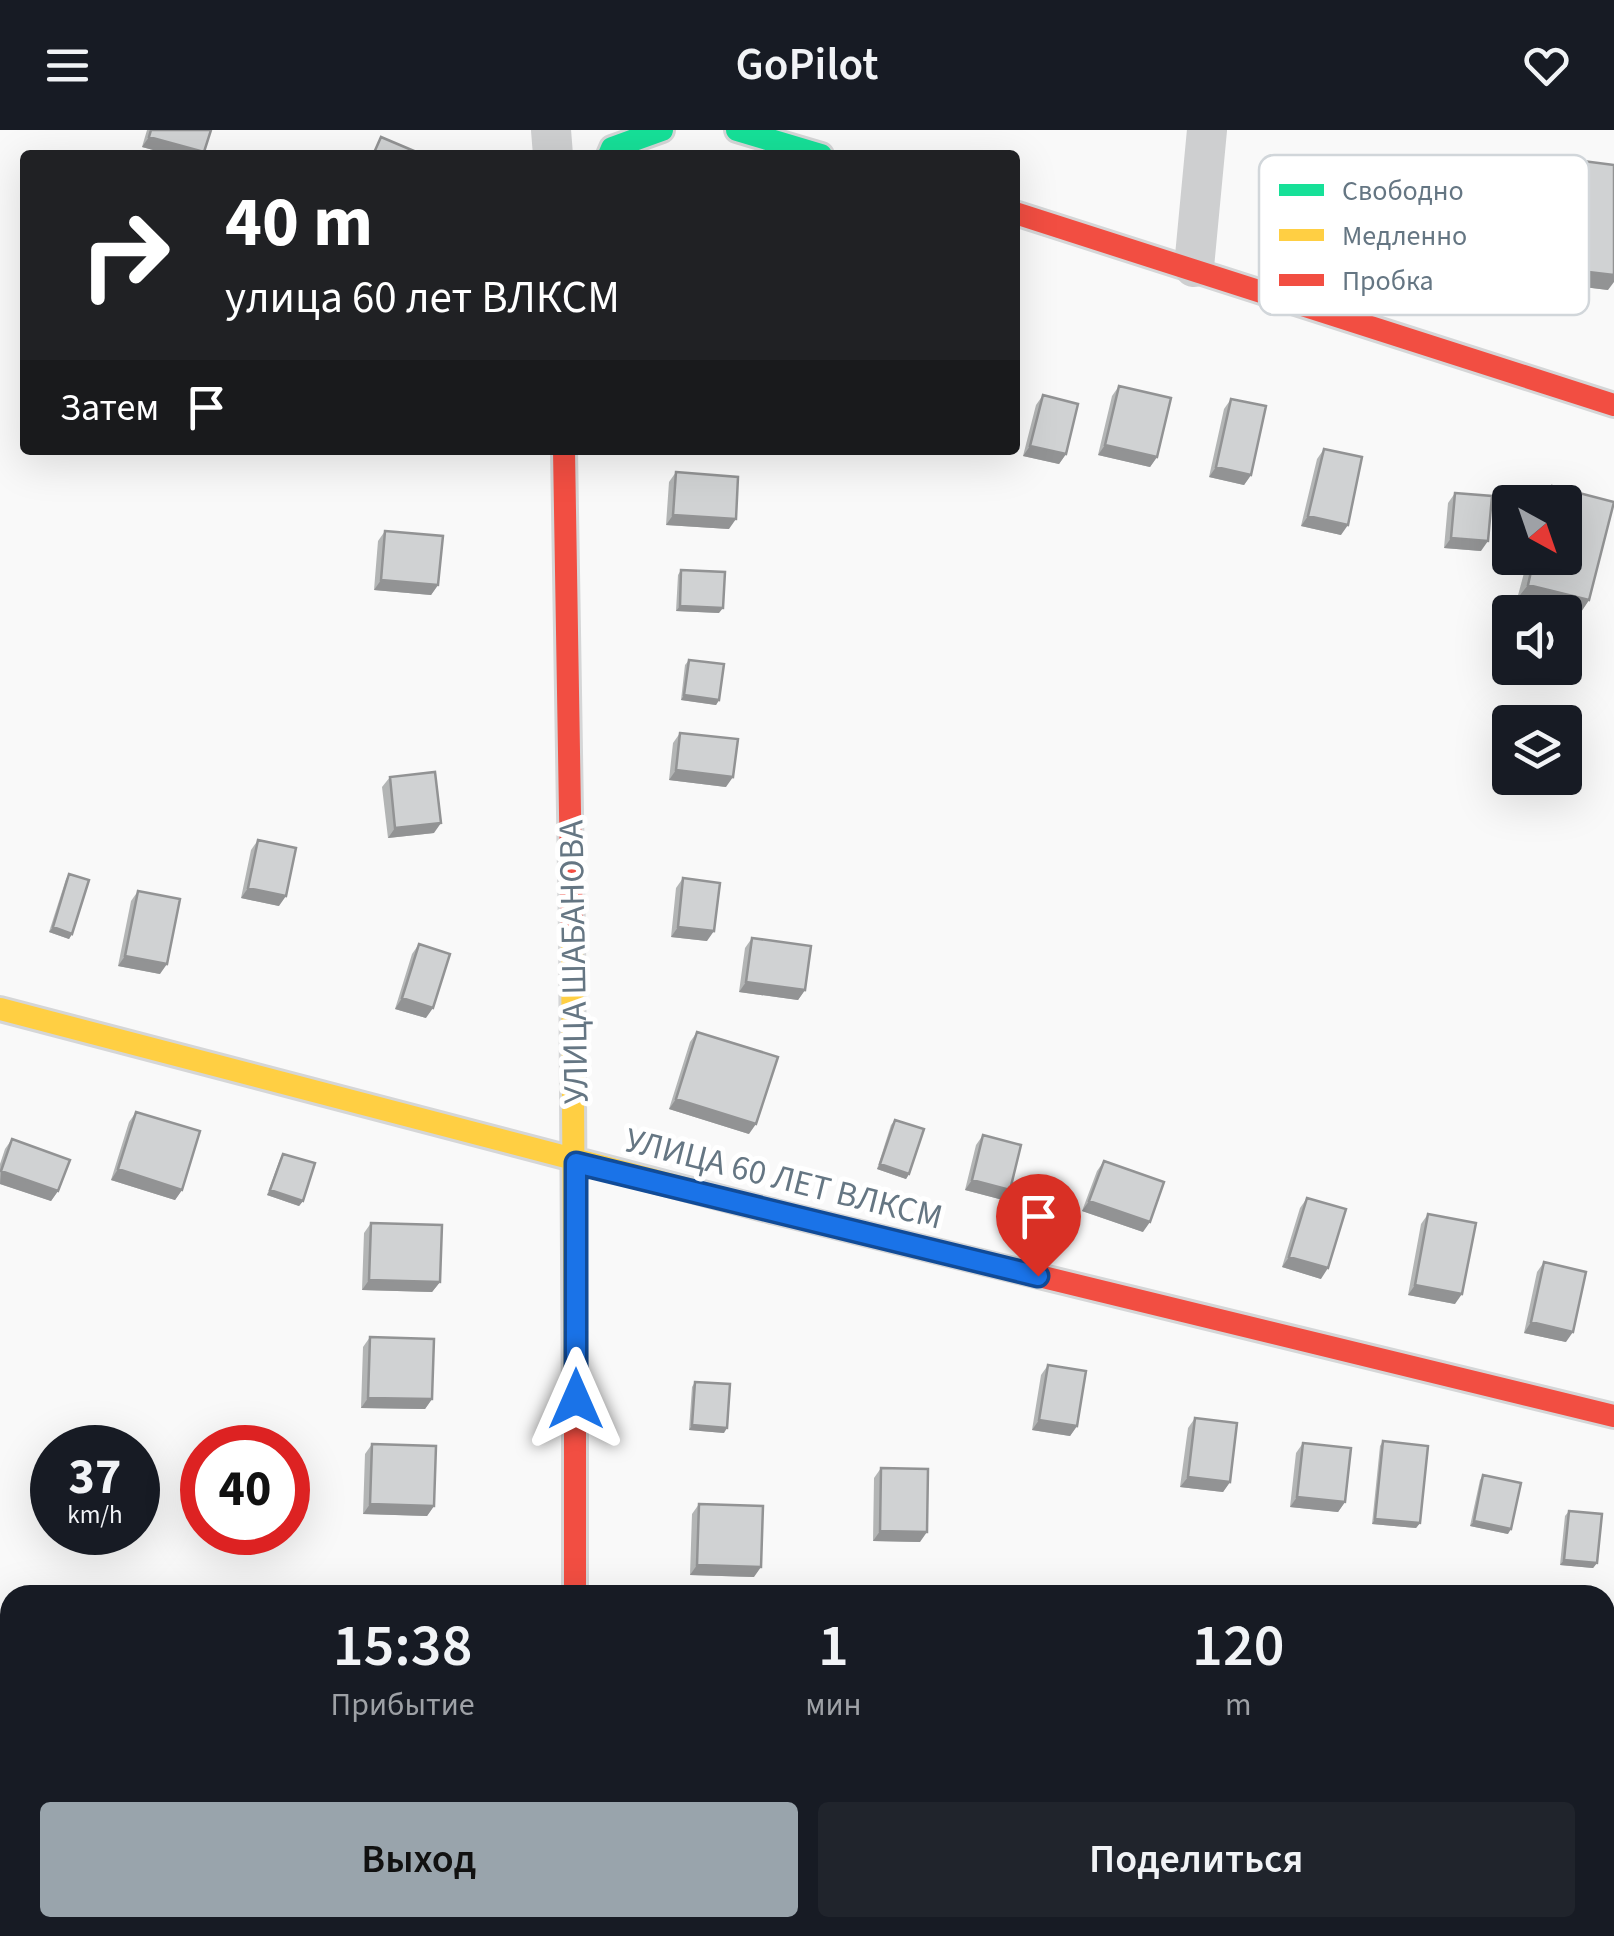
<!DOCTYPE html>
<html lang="ru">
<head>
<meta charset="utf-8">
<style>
  :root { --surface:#171b24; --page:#20242c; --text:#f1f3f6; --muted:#9ea1a6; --accent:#99a4ac }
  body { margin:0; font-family:"Source Sans 3",sans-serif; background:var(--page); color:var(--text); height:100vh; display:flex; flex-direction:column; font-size:38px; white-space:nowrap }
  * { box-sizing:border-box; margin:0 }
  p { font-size:32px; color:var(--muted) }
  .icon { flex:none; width:55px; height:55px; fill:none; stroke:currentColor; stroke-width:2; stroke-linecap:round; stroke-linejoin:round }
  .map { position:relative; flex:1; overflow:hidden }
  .side { position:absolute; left:0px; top:1455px; width:1615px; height:352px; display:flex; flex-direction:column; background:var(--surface); border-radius:30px 30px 0 0; box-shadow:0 10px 40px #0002 }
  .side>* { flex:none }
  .hud { position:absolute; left:20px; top:20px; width:1000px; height:305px; border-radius:10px; box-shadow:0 10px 40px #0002; background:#202124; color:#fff; overflow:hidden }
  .needle { width:65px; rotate:140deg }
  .fabs { position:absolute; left:1492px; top:355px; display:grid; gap:20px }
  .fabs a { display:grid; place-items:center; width:90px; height:90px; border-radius:10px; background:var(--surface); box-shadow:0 10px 40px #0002; font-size:50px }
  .speed { position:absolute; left:30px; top:1295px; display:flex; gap:20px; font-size:50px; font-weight:700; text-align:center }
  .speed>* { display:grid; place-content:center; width:130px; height:130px; border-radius:50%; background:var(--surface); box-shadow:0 10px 40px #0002; line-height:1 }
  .speed small { font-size:25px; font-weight:400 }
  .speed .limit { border:15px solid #d22; background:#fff; color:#111 }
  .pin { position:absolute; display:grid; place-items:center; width:85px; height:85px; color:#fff; margin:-102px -42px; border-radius:50% 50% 50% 0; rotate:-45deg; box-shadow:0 0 10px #0007 }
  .pin .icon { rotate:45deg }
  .me { position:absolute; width:110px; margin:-55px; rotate:0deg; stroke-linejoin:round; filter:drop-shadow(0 0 8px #0008) }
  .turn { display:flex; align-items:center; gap:35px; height:210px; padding:0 40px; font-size:45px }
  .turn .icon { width:130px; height:130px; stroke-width:2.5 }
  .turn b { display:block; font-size:70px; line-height:85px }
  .then { display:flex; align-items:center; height:95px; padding:0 40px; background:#0003; gap:20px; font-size:38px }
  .eta { display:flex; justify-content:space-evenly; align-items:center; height:170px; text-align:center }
  .eta b { font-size:60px; font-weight:600; line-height:70px }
  .action { display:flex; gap:20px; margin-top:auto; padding:20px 40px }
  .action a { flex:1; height:115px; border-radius:10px; background:var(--accent); color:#111; font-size:40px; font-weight:600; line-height:115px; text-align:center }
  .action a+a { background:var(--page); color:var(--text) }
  header { display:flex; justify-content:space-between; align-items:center; height:130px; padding:0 40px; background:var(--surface); font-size:45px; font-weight:600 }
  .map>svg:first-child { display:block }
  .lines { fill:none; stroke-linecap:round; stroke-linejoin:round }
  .fast-casing { stroke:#d5d6d7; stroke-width:28 }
  .slow-casing { stroke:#d5d6d7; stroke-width:28 }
  .jam-casing { stroke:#d5d6d7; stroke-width:28 }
  .street { stroke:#cecfd0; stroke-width:40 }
  .fast { stroke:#16e098; stroke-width:22 }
  .slow { stroke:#ffcf43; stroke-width:22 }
  .jam { stroke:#f24e42; stroke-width:22 }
  .wall { fill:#b3b5b5 }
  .shaded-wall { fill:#929394 }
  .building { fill:#d0d2d3; stroke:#929394; stroke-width:2.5 }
  .route-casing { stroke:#114b97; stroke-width:25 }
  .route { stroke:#1a73e8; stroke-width:18 }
  .labels { text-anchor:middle; stroke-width:10; stroke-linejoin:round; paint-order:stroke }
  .street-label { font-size:35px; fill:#657683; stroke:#fff }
  .key { fill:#fff; stroke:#d1d6da; stroke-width:2.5 }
  .key-label { font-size:28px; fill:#657683 }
</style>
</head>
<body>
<header><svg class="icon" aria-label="menu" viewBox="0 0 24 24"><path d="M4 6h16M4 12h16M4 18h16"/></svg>GoPilot<svg class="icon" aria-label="heart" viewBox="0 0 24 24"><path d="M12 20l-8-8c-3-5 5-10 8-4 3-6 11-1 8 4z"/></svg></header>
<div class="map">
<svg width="1614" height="1806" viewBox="0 0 1614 1806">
  <rect width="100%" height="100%" fill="#f9f9f9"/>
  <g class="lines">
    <defs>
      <path id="fast" d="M737,0l84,25
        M609,25l3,-7 50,-18"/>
      <path id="slow" d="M572,803l3,486
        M0,879l772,202
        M132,1798l27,8
        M574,1798v8"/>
      <path id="jam" d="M1015,83l599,192
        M564,320l8,483
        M772,1081l842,205
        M575,1465v-176
        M0,1757l10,3"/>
    </defs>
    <use href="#fast" class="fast-casing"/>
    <use href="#slow" class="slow-casing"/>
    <use href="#jam" class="jam-casing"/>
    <path class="street" d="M551,0l2,25
      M1194,137l13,-137"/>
    <use href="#fast" class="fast"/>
    <use href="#slow" class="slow"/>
    <use href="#jam" class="jam"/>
  </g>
  <path class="wall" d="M147,0h64l-8,25h-31l-30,-8z
    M1552,27l56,133 -81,-10 14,-108z
    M1352,39l2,58 -3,5 -18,-5 15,-53z
    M1441,41l34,81 -7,10 -51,-11 17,-69z
    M1119,256l38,71 -7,10 -52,-12 14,-59z
    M1043,265l23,59 -7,10 -36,-8 13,-51z
    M1231,269l20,76 -7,10 -35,-8 15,-68z
    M1324,319l17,86 -40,-9 16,-67z
    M676,342l53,57 -63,-4 3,-43z
    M1552,356l62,16 -25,98 -10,15 -62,-16 11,-41h37v-56h-23z
    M1455,363l26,58 -37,-3 4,-45z
    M385,401l53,54 -7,10 -57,-5 4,-49z
    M681,440l38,43 -43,-2 2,-36z
    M689,530l30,40 -3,5 -35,-5 4,-35z
    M680,603l46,54 -57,-7 4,-37z
    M390,647l44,56 -46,5 -6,-51z
    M258,710l21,66 -38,-8 10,-48z
    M69,744l3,60 -3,5 -20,-7 17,-53z
    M683,748l24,63 -36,-4 5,-49z
    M138,761l22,83 -42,-8 13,-65z
    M752,808l53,52 -7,10 -59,-8 6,-44z
    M419,814l7,74 -31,-9 17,-55z
    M697,902l52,102 -80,-25 21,-67z
    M136,982l46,78 -7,10 -64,-20 18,-58z
    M895,990l14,54 -3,5 -29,-10 14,-44z
    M983,1005l27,55 -7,10 -38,-10 11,-45z
    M12,1009l46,52 -7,10 -51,-17v-20l5,-15z
    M283,1024l20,47 -4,5 -32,-11 13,-36z
    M1104,1031l39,71 -61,-21 15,-40z
    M1307,1068l14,81 -39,-12 18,-59z
    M1428,1084l27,90 -47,-9 13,-71z
    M371,1093l69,59 -8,10 -70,-2 2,-57z
    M1544,1132l22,80 -42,-9 13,-61z
    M370,1207l62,62 -7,10 -64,-1 2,-61z
    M1048,1235l29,61 -7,10 -38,-6 9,-55z
    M695,1252l29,51 -35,-3 3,-43z
    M1195,1288l35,64 -7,10 -43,-5 8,-59z
    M1383,1311l37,82 -4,5 -44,-4 8,-78z
    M1303,1313l42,59 -7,10 -48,-5 6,-54z
    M372,1314l62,62 -7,10 -64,-2 2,-60z
    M881,1338l39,74 -47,-1 1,-63z
    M1483,1345l25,59 -38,-8 10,-46z
    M699,1374l55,73 -64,-2 2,-61z
    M1569,1381l28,52 -4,5 -33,-3 5,-49z"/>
  <path class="shaded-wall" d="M149,7l55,15 -1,3h-31l-30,-8z
    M1337,92l17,5 -3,5 -18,-5z
    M1424,111l51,11 -7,10 -51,-11z
    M1538,136l76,9v7l-6,8 -81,-10z
    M1105,315l52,12 -7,10 -52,-12z
    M1030,316l36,8 -7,10 -36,-8z
    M1216,337l35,8 -7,10 -35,-8z
    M673,385l63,4 -7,10 -63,-4z
    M1308,386l40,9 -7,10 -40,-9z
    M1451,408l37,3 -7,10 -37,-3z
    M381,450l57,5 -7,10 -57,-5z
    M1528,455l61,15 -10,15 -62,-16z
    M680,476l43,2 -4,5 -43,-2z
    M684,565l35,5 -3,5 -35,-5z
    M676,640l57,7 -7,10 -57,-7z
    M441,693l-7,10 -46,5 7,-10z
    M248,758l38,8 -7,10 -38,-8z
    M53,797l19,7 -3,5 -20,-7z
    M678,797l36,4 -7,10 -36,-4z
    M125,826l42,8 -7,10 -42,-8z
    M746,852l59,8 -7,10 -59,-8z
    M402,868l31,10 -7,10 -31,-9z
    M676,969l80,25 -7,10 -80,-25z
    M880,1034l29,10 -3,5 -29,-10z
    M118,1039l64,21 -7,10 -64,-20z
    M1,1041l57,20 -7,10 -51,-17z
    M972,1050l38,10 -7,10 -38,-10z
    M270,1060l33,11 -4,5 -32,-11z
    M1089,1071l61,21 -7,10 -61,-21z
    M1289,1127l39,11 -7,11 -39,-12z
    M369,1150l71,2 -8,10 -70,-2z
    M1415,1155l47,9 -7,10 -47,-9z
    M1531,1192l42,10 -7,10 -42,-9z
    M368,1268l64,1 -7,10 -64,-1z
    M1039,1290l38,6 -7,10 -38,-6z
    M692,1295l35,3 -3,5 -35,-3z
    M1188,1347l42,5 -7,10 -43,-5z
    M1297,1367l48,5 -7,10 -48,-5z
    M370,1374l64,2 -7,10 -64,-2z
    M1375,1389l45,4 -4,5 -44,-4z
    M1474,1391l37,8 -3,5 -38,-8z
    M880,1401l47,1 -7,10 -47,-1z
    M1564,1430l33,3 -4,5 -33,-3z
    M697,1435l64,2 -7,10 -64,-2z
    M0,1624l9,3 -7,10 -2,-1z"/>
  <path class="building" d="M151,0h60l-7,22 -55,-15z
    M381,7l33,14 -2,4h-39z
    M1552,27l62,8v110l-76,-9z
    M1119,256l52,12 -14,59 -52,-12z
    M1043,265l35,9 -12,50 -36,-8z
    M1231,269l35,7 -15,69 -35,-8z
    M1324,319l38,8 -14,68 -40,-9z
    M676,342l62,5 -2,42 -63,-4z
    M1552,356l62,16 -25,98 -61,-15 6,-27h31v-56h-17z
    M1455,363l37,3 -4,45 -37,-3z
    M385,401l58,5 -5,49 -57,-5z
    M681,440l44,2 -2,36 -43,-2z
    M689,530l35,4 -5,36 -35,-5z
    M680,603l58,6 -5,38 -57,-7z
    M435,642l6,51 -46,5 -5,-51z
    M258,710l38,8 -10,48 -38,-8z
    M69,744l20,6 -17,54 -19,-7z
    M683,748l37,5 -6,48 -36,-4z
    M138,761l42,8 -13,65 -42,-8z
    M752,808l59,8 -6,44 -59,-8z
    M419,814l31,10 -17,54 -31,-10z
    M697,902l81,25 -22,67 -80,-25z
    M136,982l64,19 -18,59 -64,-21z
    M895,990l29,9 -15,45 -29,-10z
    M983,1005l38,10 -11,45 -38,-10z
    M12,1009l58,21 -12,31 -57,-20z
    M283,1024l32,9 -12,38 -33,-11z
    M1104,1031l60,21 -14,40 -61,-21z
    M1307,1068l39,11 -18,59 -39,-11z
    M1428,1084l48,9 -14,71 -47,-9z
    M371,1093l71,2 -2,57 -71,-2z
    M1544,1132l42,10 -13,60 -42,-10z
    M370,1207l64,2 -2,60 -64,-1z
    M1048,1235l38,6 -9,55 -38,-6z
    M695,1252l35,2 -3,44 -35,-3z
    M1195,1288l42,5 -7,59 -42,-5z
    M1383,1311l45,5 -8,77 -45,-4z
    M1303,1313l48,5 -6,54 -48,-5z
    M372,1314l64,2 -2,60 -64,-2z
    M881,1338l47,1 -1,63 -47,-1z
    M1483,1345l38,8 -10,46 -37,-8z
    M699,1374l64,2 -2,61 -64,-2z
    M1569,1381l33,3 -5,49 -33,-3z
    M0,1555l10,4 -1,68 -9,-3z"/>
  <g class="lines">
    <defs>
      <path id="route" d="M576,1269v-236l462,113"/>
    </defs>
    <use href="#route" class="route-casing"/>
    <use href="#route" class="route"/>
  </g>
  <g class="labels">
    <g class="street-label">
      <text transform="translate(573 832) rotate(-91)" y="12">УЛИЦА ШАБАНОВА</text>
      <text transform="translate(784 1048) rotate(14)" y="12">УЛИЦА 60 ЛЕТ ВЛКСМ</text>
    </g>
  </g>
  <rect x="1259" y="25" width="330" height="160" rx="15" class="key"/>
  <rect x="1279" y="54" width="45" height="12" fill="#16e098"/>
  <rect x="1279" y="99" width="45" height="12" fill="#ffcf43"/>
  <rect x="1279" y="144" width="45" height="12" fill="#f24e42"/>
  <g class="key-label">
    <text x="1342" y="70">Свободно</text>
    <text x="1342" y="115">Медленно</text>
    <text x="1342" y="160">Пробка</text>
  </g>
</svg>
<div class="fabs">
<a><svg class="needle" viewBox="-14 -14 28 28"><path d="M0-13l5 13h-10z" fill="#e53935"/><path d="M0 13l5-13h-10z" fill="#9ea1a6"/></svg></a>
<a><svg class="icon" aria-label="sound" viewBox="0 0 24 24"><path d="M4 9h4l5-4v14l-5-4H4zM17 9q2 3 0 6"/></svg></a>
<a><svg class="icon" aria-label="layers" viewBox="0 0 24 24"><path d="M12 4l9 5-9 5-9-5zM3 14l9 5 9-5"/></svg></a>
</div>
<div class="speed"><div>37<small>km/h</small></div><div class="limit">40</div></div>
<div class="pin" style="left:1038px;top:1146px;background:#d93025"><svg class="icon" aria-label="arrive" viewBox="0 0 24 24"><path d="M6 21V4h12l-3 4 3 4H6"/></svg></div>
<svg class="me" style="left:576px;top:1269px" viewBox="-20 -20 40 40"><path d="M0-17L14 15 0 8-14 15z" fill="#1a73e8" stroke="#fff" stroke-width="4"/></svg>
<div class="hud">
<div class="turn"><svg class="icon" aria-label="right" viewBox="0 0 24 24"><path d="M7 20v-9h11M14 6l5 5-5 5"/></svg><div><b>40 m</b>улица 60 лет ВЛКСМ</div></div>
<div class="then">Затем<svg class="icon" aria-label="arrive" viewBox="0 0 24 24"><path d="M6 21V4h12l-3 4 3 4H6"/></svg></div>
</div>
<section class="side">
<div class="eta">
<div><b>15:38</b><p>Прибытие</p></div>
<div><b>1</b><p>мин</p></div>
<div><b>120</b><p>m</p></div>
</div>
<div class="action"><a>Выход</a><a>Поделиться</a></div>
</section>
</div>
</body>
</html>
